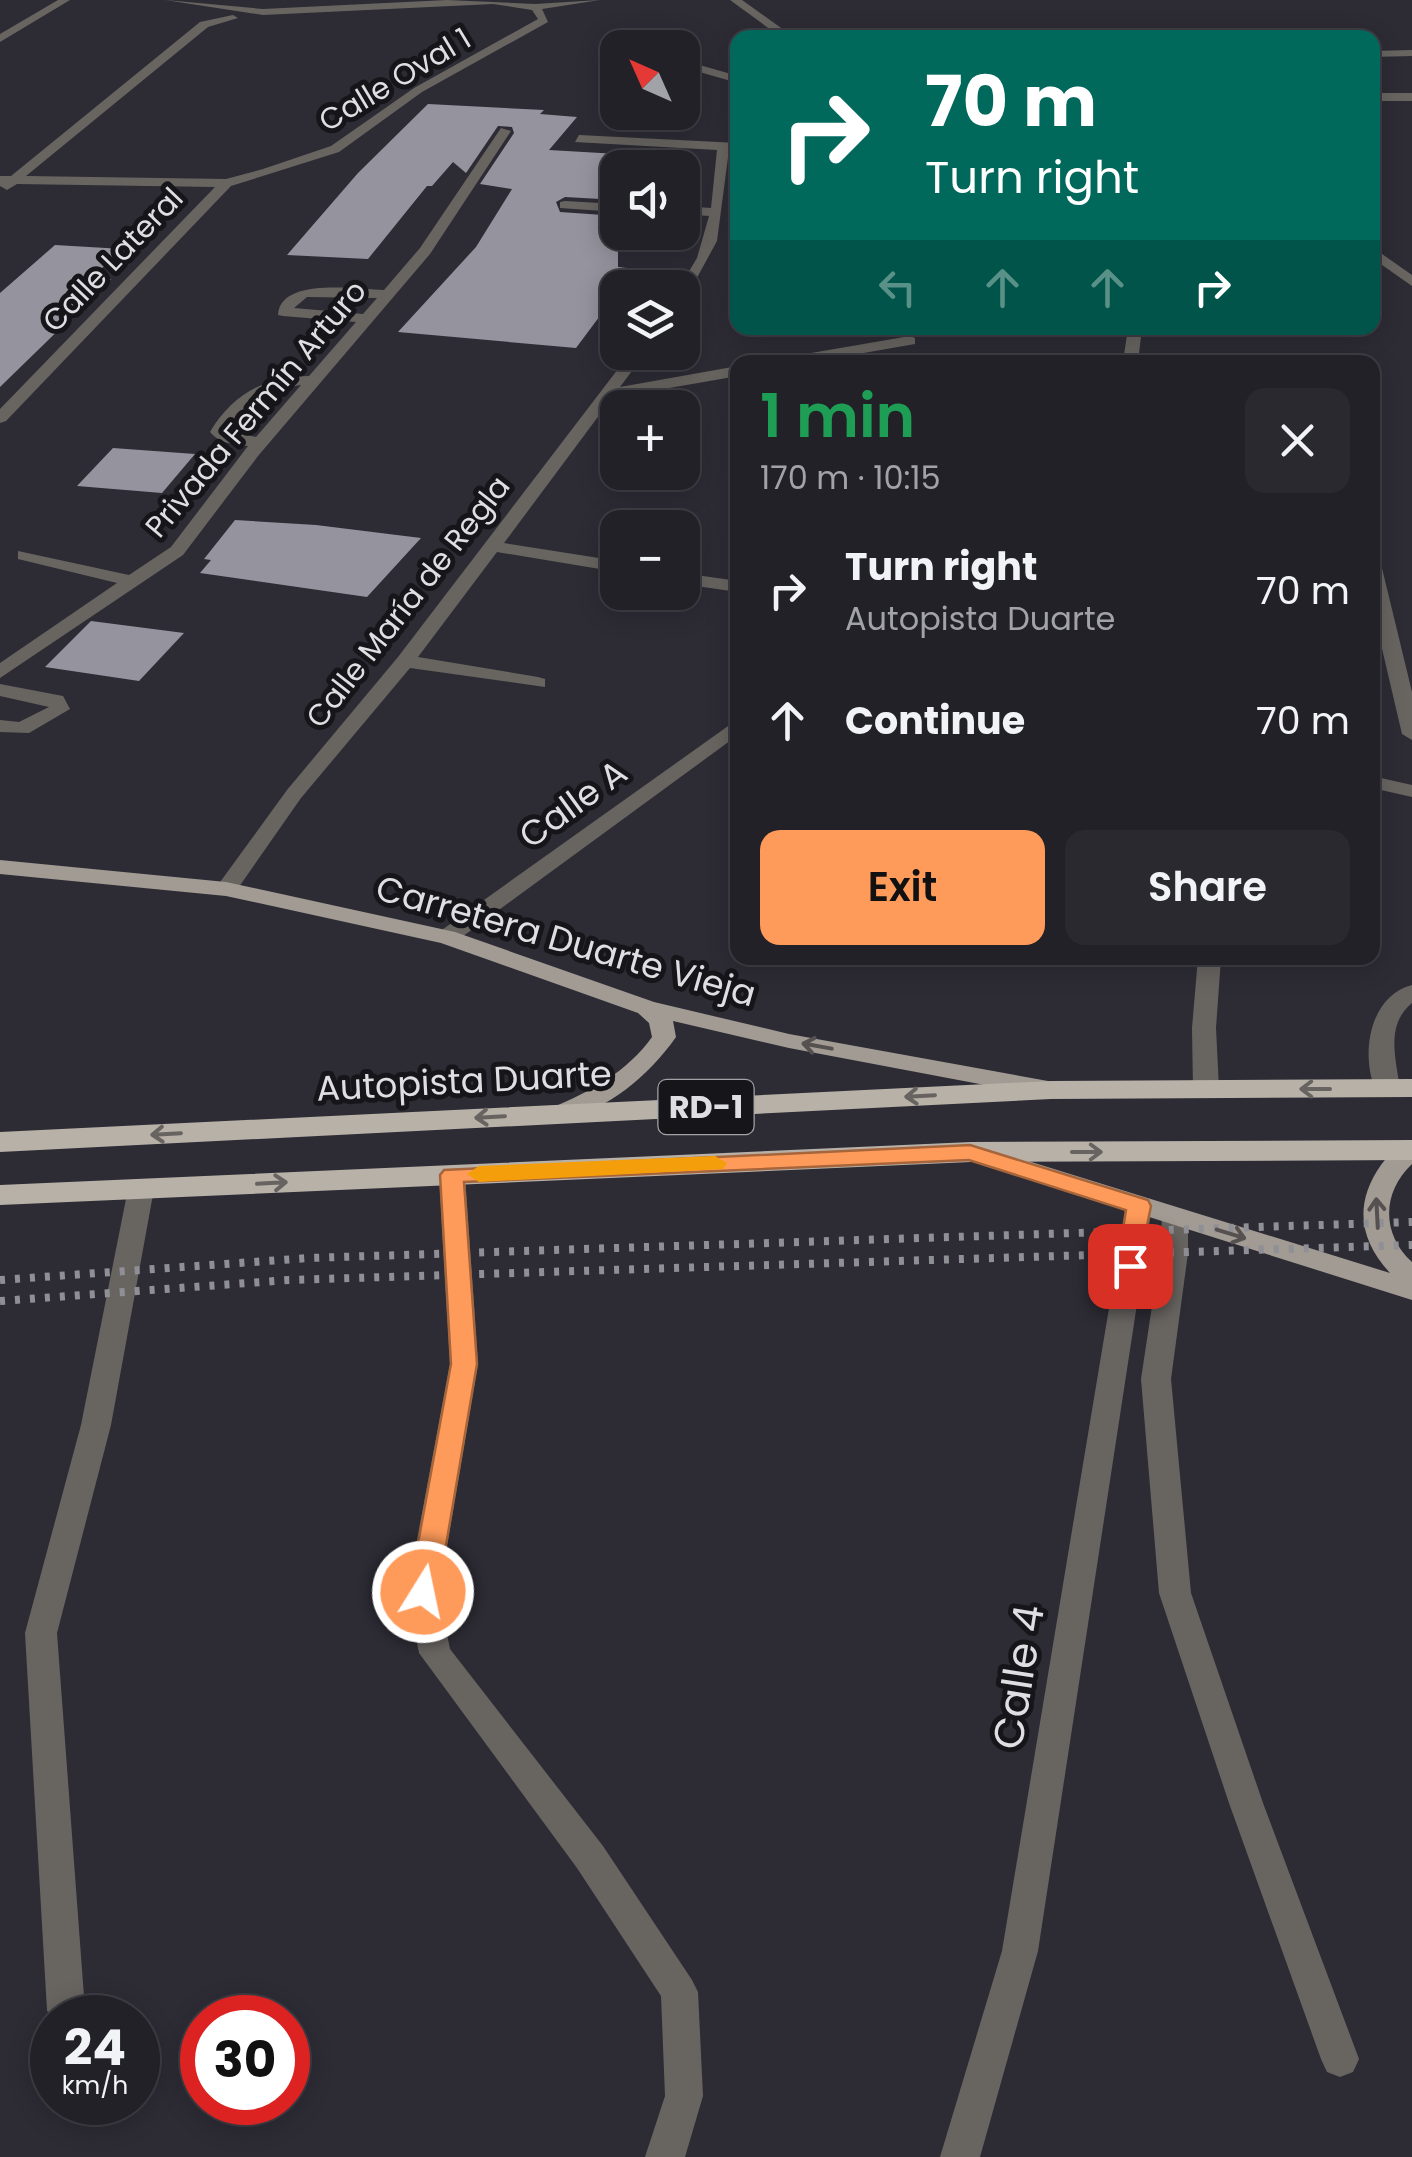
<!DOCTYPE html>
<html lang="en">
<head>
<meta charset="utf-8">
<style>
  :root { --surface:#222128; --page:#2a2930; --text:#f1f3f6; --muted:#a2a3a8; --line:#3f3e45; --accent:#ff9b5a }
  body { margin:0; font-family:Poppins,sans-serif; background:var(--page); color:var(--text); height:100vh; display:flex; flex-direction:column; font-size:38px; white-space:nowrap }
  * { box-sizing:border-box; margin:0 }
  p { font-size:32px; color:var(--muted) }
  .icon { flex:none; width:55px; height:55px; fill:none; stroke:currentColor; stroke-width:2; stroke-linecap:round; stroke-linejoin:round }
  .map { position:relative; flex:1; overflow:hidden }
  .panel { position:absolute; left:730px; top:355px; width:650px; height:610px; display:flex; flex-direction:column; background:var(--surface); border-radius:20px; box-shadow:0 5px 25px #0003,0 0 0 2px var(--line) }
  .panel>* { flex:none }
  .guide { position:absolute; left:730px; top:30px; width:650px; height:305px; border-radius:20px; box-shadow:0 5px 25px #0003,0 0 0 2px var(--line); background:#00695c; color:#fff; overflow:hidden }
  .needle { width:65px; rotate:315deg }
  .controls { position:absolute; left:600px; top:30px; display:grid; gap:20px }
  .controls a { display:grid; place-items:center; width:100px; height:100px; border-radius:20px; background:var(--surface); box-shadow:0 5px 25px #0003,0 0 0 2px var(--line); font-size:50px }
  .speed { position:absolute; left:30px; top:1995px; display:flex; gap:20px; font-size:50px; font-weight:700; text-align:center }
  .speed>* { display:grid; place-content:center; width:130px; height:130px; border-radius:50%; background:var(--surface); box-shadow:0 5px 25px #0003,0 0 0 2px var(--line); line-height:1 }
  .speed small { font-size:25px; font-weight:400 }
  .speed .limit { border:15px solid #d22; background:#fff; color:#111 }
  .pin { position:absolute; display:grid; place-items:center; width:85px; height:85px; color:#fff; margin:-42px; border-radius:20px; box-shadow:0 5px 15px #0006 }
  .me { position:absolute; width:110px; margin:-55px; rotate:10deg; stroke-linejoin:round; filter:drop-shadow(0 0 8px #0008) }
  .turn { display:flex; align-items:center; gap:35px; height:210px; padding:0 30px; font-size:45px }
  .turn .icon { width:130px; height:130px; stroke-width:2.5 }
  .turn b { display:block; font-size:70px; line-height:85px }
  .lanes { display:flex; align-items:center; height:95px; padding:0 30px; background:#0003; justify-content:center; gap:50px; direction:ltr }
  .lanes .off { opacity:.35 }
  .round { display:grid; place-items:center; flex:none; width:105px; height:105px; border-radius:20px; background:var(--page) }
  .headline { display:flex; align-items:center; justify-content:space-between; height:170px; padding:0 30px }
  h1 { font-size:60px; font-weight:600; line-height:75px; color:#1e9e55 }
  .action { display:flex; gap:20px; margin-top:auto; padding:20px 30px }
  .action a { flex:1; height:115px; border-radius:20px; background:var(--accent); color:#111; font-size:40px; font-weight:600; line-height:115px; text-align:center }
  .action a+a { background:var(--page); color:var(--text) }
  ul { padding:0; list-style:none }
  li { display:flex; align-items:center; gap:30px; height:130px; padding:0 30px }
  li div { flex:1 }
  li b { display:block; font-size:38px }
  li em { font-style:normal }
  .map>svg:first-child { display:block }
  .building { fill:#95949e }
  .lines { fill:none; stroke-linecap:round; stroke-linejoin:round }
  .minor { fill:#686561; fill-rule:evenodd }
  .major { fill:#a29b94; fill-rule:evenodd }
  .highway { fill:#b8b1a8; fill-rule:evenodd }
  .rail { stroke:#8f8f96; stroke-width:8; stroke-dasharray:5 10; stroke-linecap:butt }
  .oneway { stroke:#555150 }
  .oneway2 { stroke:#676360 }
  .route { fill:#ff9b5a; stroke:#a6653a; stroke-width:2.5 }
  .slow { fill:#f59e0b }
  .labels { text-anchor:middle; stroke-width:10; stroke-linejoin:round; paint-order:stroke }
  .far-street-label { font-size:30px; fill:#dedee3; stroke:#161519 }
  .shield { fill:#161519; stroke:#a2a2a6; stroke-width:2.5 }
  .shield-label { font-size:32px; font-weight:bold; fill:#dedee3 }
  .street-label { font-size:35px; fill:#dedee3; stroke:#161519 }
  .near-street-label { font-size:42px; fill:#dedee3; stroke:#161519 }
</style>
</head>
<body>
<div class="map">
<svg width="1412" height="2157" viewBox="0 0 1412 2157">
  <rect width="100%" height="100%" fill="#2d2c35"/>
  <path class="building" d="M428,104l116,6 -4,4 37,3 -28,33 69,4v46l-53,-3 -9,5 4,10 58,4v51l17,2 -59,79 -178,-16 78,-85 36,-58 -32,-5 34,-51 -2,-6 -14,-1 -32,47 -13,-11 -21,24h-5l-59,73 -81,-4 71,-82z
    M55,245l68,4 -32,29 20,1 -111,108v-94z
    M113,448l82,6 -33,39 -85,-7z
    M235,520l81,5 105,13 -54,59 -167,-24 11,-13 -7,-1z
    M91,621l93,12 -45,48 -94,-14z"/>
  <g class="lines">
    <path class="minor" d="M58,0h12l-70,42v-8z
      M165,0l98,9 184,-9 88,4 65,-4 -58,9 6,13 -126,70 -83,60 -108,34 -225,235 -6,2v-14l215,-222 -198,-3 -10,6 -7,-4v-10h11l189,-154 33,-7 5,3 -30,9 -182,149 200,3 37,-10 68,-23 83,-58 124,-69 -6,-9 -39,-6 -230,11z
      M730,0h12l53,38h-13z
      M1412,50v6l-40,1v-6z
      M682,60l56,16v7l-56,-16z
      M1372,93h40v8h-40z
      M501,128l10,3 -81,123 -172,202 -75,99 -183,123v-15l117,-80 -99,-24v-8l111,24 42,-28 77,-101c-15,-2 -28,-2 -38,-14 22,-37 55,-56 99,-56l47,-54 -73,-6 -5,-1c2,-38 78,-26 106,-25l36,-42zM307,297l70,1 -14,16 -69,-6zM301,385l-45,52 -29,-6c17,-29 42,-42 74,-46z
      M579,135l159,8v8l-9,-1 -12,91 -30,55 -5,1v-9h-3l18,-30 12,-42 -27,-2v-8l29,2 6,-58 -142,-8z
      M565,201l53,3v8l-58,-4v-6z
      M1372,247l40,28v11l-40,-28z
      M1128,328h14l-4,34h-15z
      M910,336l5,2v6l-103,18h-32l8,-5z
      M631,352h15l-26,35 118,-21v10l-126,22 -108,145 114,18v11l-121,-20 -79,105 120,20 7,2v8l-135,-19 -109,130 -67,96h-16l-3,-5 72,-99 111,-133z
      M1372,559l9,5 31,128v48l-10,-6 -30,-128z
      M682,573l56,8v11l-56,-8z
      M0,684l63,12 7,13 -41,24 -29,-1v-12l19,2 30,-15 -49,-11z
      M738,719v16l-283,207h-16l-4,-5 4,-5z
      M1372,776l40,9v12l-40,-9z
      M1198,958h23l-5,70 3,61 -13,8 -13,-8 -1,-61z
      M1412,985v18c-27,22 -16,56 -12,86l-4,6h-18c-19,-36 -10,-99 34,-110z
      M452,1166l13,9 13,189 -39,229 11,56 153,197 89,134 6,12 5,104 -18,61h-40l20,-61 -4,-100 -84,-128 -158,-215 -12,-60 43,-229 -11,-189z
      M141,1180l13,9 -43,236 -54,208 28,377 -4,8h-29v4l-5,-12 -22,-377 56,-208 47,-236z
      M1139,1197l9,3 4,6 -114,745 -58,206h-40l62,-206 124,-745 4,-6z
      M1175,1208l9,3 4,6v36l-17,126 20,214 72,210 96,256 -6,13 -13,5 -13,-5 -6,-13 -92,-256 -70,-210 -18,-214 19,-126 2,-36 4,-6z"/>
    <path class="major" d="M0,860l226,22 229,50 199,70 135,32 259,47 13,8 -13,8 -259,-49 -116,-27 3,16c-28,40 -68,72 -116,85l-13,-8 4,-6c39,-16 76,-36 101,-71l-3,-14 -11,-10 -197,-70 -215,-47 -226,-22z
      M1412,1142v22c-30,28 -31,70 0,98v38l-450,-142 -4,-6 4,-6h18l410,127c-31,-33 -36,-70 -9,-108 8,-11 18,-20 31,-23z"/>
    <path class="highway" d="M1412,1079v18l-361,2 -1051,53v-20l1051,-51z
      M1412,1140v20l-441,2 -971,43v-20l971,-43z"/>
    <path class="rail" d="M0,1280l309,-22 1103,-36
      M0,1301l289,-21 1123,-35"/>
  </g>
  <defs><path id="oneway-shaft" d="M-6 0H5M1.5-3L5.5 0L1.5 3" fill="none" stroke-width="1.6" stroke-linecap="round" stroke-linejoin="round" transform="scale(2.5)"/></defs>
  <g class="oneway">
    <use href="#oneway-shaft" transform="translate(817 1046) rotate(-170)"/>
    <use href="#oneway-shaft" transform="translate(1377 1213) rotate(-93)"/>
    <use href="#oneway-shaft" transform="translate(1231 1234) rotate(17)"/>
  </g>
  <g class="oneway2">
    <use href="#oneway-shaft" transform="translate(1315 1089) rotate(180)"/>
    <use href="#oneway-shaft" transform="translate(920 1096) rotate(177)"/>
    <use href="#oneway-shaft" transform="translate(490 1117) rotate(177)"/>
    <use href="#oneway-shaft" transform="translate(166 1134) rotate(177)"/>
    <use href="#oneway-shaft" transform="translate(1087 1152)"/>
    <use href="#oneway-shaft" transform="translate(272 1183) rotate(-3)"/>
  </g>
  <path class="route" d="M970,1145l178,55 3,6 -13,65 -8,3 -13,-8 9,-56 -157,-50 -505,22 13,182 -39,228 -4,9 -11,3 -10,-3 -4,-9 42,-228 -11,-189 4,-5z"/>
  <path class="slow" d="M715,1156l12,7 -4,6 -244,13 -12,-8 12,-8z"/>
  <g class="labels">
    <g class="far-street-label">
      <text transform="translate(395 80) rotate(-31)" y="10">Calle Oval 1</text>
      <text transform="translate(113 260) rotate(-46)" y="10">Calle Lateral</text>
      <text transform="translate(256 409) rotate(-50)" y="10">Privada Fermín Arturo</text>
      <text transform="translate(408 602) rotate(-52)" y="10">Calle María de Regla</text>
    </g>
    <rect class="shield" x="658.5" y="1080" width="95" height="54" rx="8"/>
    <g class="shield-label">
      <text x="706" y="1118">RD-1</text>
    </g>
    <g class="street-label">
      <text transform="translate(573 804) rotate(-36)" y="12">Calle A</text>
      <text transform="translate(566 941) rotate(16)" y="12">Carretera Duarte Vieja</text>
      <text transform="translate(464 1081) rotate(-3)" y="12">Autopista Duarte</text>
    </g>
    <g class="near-street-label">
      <text transform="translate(1018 1677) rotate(-81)" y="15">Calle 4</text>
    </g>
  </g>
</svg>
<div class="controls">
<a><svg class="needle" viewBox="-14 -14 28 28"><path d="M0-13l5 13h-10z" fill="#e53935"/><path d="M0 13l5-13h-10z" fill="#a2a3a8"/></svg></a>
<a><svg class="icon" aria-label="sound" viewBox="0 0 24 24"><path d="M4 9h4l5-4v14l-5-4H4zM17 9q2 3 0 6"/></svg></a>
<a><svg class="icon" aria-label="layers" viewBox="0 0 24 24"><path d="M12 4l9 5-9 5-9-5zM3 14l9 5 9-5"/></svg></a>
<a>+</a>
<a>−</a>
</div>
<div class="speed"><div>24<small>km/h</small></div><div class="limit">30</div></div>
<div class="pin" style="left:1130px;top:1266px;background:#d93025"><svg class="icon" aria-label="arrive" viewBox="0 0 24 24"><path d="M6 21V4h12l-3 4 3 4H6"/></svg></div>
<svg class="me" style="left:423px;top:1592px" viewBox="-20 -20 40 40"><circle r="17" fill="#ff9b5a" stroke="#fff" stroke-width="3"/><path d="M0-11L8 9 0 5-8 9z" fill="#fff"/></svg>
<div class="guide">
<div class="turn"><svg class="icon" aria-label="right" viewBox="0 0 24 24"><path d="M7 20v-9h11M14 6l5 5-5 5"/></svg><div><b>70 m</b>Turn right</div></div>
<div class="lanes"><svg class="icon off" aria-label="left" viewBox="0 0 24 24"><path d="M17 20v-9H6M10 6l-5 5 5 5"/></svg><svg class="icon off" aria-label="ahead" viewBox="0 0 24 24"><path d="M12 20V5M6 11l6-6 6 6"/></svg><svg class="icon off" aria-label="ahead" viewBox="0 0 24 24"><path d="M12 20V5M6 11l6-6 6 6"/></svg><svg class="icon" aria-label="right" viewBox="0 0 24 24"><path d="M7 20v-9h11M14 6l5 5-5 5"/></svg></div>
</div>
<section class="panel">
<div class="headline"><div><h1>1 min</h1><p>170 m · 10:15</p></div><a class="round"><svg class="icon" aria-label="close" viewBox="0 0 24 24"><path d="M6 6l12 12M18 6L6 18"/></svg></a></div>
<ul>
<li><svg class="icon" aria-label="right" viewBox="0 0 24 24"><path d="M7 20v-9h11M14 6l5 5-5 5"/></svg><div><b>Turn right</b><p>Autopista Duarte</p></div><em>70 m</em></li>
<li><svg class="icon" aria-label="ahead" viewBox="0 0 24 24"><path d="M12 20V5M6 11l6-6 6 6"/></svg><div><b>Continue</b></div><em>70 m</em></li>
</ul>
<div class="action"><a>Exit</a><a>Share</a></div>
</section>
</div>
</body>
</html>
